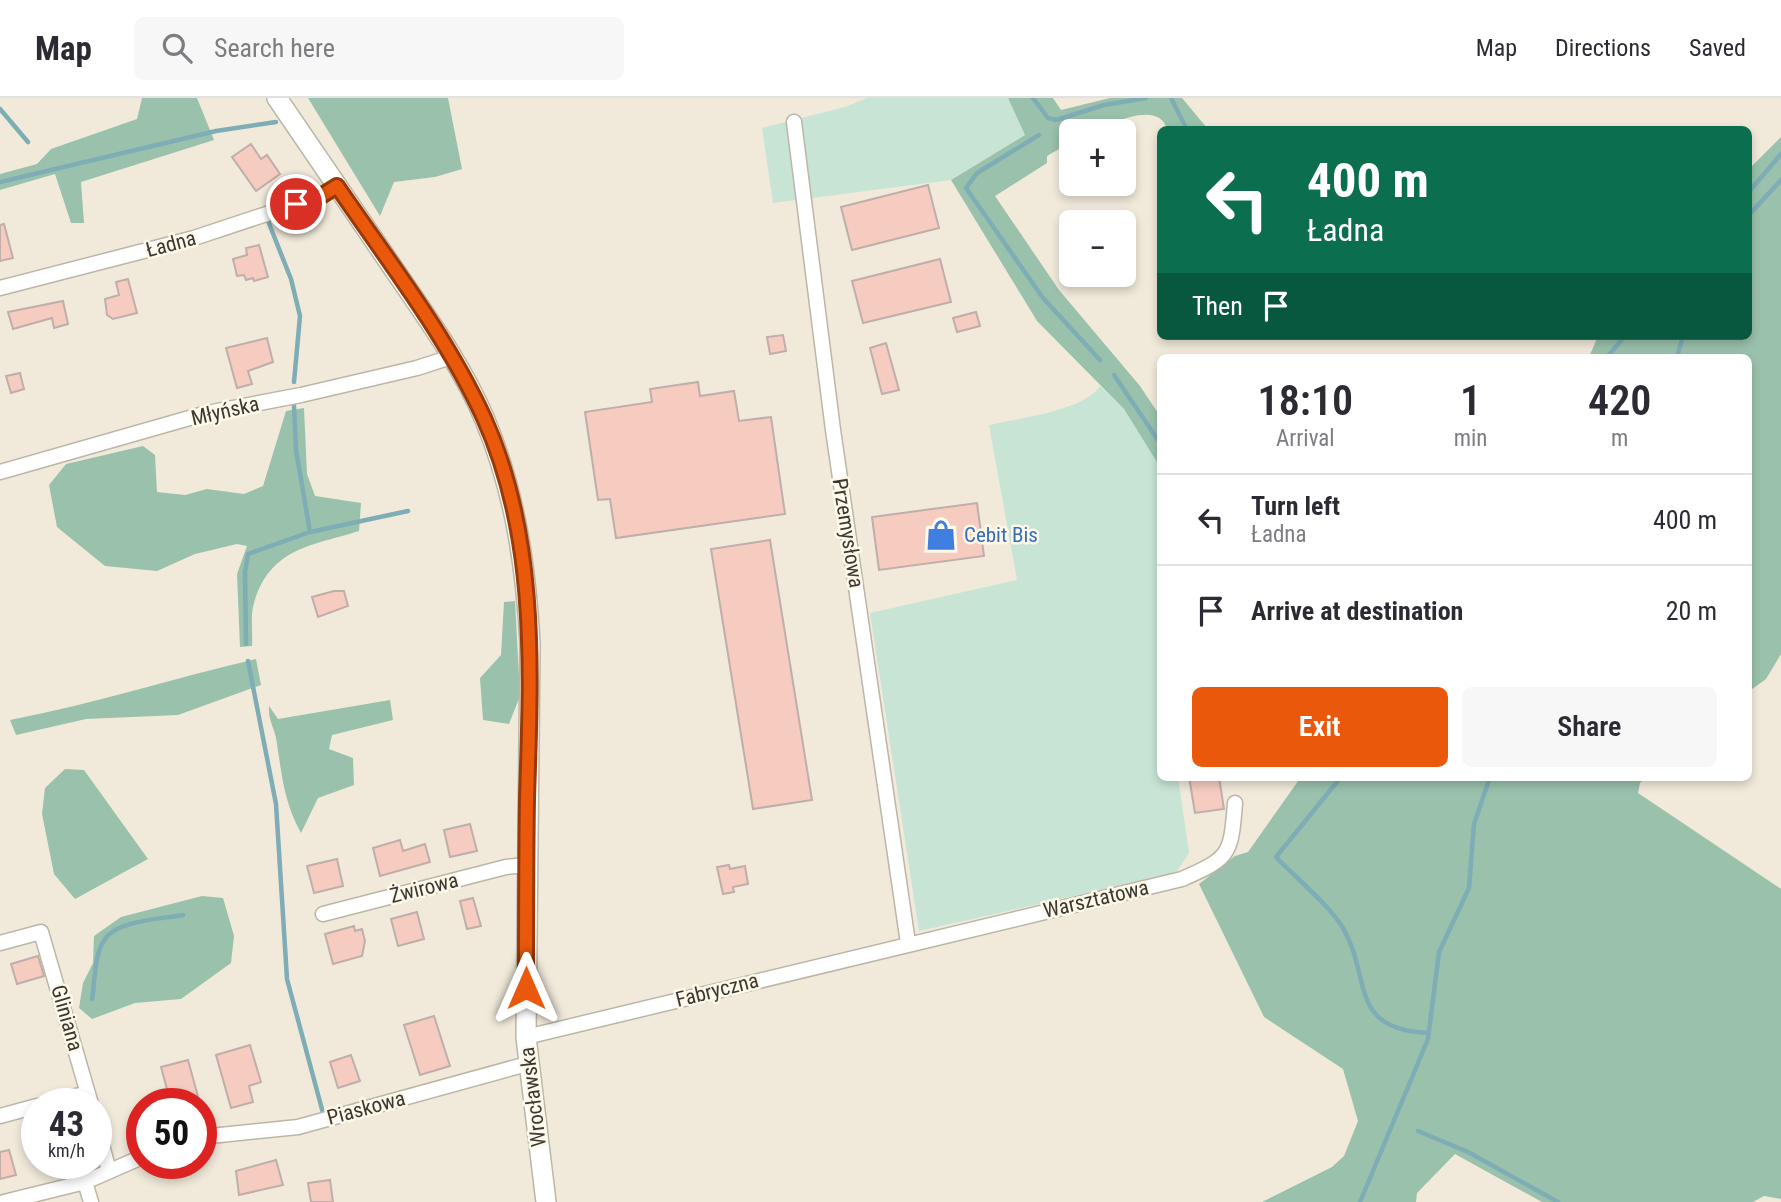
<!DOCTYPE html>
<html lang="en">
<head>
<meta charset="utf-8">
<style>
  :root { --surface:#fff; --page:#f7f7f7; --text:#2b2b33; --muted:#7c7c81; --line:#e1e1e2; --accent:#ea580c }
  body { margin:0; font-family:"Roboto Condensed",sans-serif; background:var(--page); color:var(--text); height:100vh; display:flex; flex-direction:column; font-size:26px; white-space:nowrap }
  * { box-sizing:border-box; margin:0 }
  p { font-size:23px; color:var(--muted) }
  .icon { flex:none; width:38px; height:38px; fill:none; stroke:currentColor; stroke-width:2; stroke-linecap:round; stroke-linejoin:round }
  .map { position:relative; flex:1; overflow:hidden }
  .panel { position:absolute; left:1157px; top:256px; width:595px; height:427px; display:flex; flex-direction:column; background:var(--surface); border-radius:10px; box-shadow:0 4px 10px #0003 }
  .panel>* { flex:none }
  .hud { position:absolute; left:1157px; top:28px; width:595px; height:214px; border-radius:10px; box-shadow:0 4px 10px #0003; background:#0b6e4f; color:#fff; overflow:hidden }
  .controls { position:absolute; left:1059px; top:21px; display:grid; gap:14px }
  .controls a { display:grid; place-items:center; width:77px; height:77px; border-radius:10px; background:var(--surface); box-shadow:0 4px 10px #0003; font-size:35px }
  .speed { position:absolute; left:21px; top:990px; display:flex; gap:14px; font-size:35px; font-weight:700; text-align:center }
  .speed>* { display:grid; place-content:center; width:91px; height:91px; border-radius:50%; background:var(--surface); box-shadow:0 4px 10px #0003; line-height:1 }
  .speed small { font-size:18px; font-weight:400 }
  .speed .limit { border:10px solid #d22; background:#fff; color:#111 }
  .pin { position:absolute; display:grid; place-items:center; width:60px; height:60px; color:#fff; margin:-30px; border:4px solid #fff; border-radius:50%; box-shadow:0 2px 7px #0007 }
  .me { position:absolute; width:77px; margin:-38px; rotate:0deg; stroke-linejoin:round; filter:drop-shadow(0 0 5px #0008) }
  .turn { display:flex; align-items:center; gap:24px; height:147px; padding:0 35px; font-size:32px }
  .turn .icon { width:91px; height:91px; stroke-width:2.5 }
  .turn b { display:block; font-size:49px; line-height:60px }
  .then { display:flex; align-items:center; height:66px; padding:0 35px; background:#0003; gap:14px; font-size:26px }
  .eta { display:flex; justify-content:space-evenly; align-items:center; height:119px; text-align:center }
  .eta b { font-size:42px; font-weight:600; line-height:49px }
  .cta { display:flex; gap:14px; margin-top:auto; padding:14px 35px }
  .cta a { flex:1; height:80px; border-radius:10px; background:var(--accent); color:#fff; font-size:28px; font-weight:600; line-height:80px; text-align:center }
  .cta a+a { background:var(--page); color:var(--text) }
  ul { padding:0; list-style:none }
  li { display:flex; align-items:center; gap:21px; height:91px; padding:0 35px; border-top:2px solid var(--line) }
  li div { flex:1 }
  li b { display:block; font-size:26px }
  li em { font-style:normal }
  header { display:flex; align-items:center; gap:42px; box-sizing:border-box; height:98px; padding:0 35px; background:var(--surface); border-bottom:2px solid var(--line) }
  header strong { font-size:33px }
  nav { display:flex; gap:38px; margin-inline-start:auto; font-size:24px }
  .search { width:490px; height:63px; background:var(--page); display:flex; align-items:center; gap:18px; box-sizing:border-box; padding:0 24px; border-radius:10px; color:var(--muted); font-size:26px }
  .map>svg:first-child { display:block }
  .green { fill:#c7e4d4 }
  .forest { fill:#9ac1ac }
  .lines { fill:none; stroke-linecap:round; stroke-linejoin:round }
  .stream { stroke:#7eadb6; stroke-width:4.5 }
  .building { fill:#f6cbc0; stroke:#bfaea9; stroke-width:2 }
  .minor-casing { stroke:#bcb6a7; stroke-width:17 }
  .secondary-casing { stroke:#bcb6a7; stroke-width:22 }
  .minor { stroke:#fff; stroke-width:14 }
  .secondary { stroke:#fff; stroke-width:19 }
  .route-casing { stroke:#983908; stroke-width:18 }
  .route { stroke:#ea580c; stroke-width:12 }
  .labels { text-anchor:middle; stroke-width:5; stroke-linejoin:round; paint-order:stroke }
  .street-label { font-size:21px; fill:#3b3833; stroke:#fef8e9 }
  .shop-label { font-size:21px; fill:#366cbe; stroke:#fef8e9; text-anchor:start }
</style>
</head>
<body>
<header>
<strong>Map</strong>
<div class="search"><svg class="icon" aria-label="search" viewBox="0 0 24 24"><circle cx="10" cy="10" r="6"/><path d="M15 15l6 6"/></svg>Search here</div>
<nav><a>Map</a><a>Directions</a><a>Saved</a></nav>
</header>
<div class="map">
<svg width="1781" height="1104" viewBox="0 0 1781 1104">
  <rect width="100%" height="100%" fill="#f1eadb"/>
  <path class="green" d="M867,0h141l17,37 -74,45 -178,23 -11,-75 83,-21z
    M1100,288l24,23 36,58v310h18l11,76 -13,20 -257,58 -49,-318 147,-33 -28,-155c30,-7 95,-14 111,-39z"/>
  <path class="forest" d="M142,0h55l17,42 -133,42 3,41h-13l-16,-49 -55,16v-16l37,-10 14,-15 86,-30z
    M308,0h140l14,71 -27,8 -41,5 -14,34z
    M1008,0h45l8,12 49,-12h72l25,30 -40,1c-10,-31 -59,-2 -79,2 -5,1 -12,0 -17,0v11l-24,14v7l-52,33 64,94 81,96 20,30v51l-36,-58 -87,-88 -86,-141 74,-45z
    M1781,39v517l-15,25 -18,13v-335h-159l9,-21h150v-166z
    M304,310l3,66 8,22 46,7 -2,28c-48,15 -89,17 -105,72 -4,12 -1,29 -2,43l-12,1 -3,-73 10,-28 -10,-2 -42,10 -38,17 -52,-5 -48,-39 -8,-42 17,-21 77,-18 12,9 2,37 28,3 22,-6 37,5 19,-8 23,-75z
    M515,503l5,95 -11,28 -26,-4 -3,-42 21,-23 3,-53z
    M256,561l5,26 -83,30 -92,4 -70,16 -6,-15c83,-16 164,-42 246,-61z
    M390,602l3,20 -61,15 -3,14 24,9 1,27 -36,13 -17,35c-18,-33 -19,-59 -25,-95 -3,-13 -8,-19 -7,-32l9,13z
    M65,671l19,1 64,89 -73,40 -21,-25 -12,-60 3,-26z
    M1301,679h345l-6,6 -2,10 143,96v310l-17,-3 -11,6h-211l-87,-48 -38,39 -1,9h-154l70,-35 12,-11 14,-35 -15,-52 -79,-52 -65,-133 36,-28 13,-4z
    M202,798l21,2 11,38 -3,27 -50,36 -46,4 -43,16 -13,-11 4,-25 10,-20 1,-27 27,-19z"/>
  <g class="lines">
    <path class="stream" d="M1033,0l15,20 8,2 48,-15 42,-7
      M1171,0l16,32
      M0,11l28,33
      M1039,37l-62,38 -11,15 77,110 57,62
      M0,84l216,-51 60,-9
      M1748,95l33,-39
      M1748,118l33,-36
      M268,123l23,58 9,37 -6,66
      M1607,259l18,-21
      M1677,259l6,-21
      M1114,277l46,68
      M294,308l2,44 14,82
      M246,546l-1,-72 3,-18 62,-22 98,-21
      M248,563l28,143 11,175 36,134
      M1341,679l-65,80c18,19 54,49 67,71 29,49 4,102 86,105
      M92,901c3,-18 2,-45 13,-60 13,-19 57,-20 78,-24
      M1418,1033l50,21 90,50
      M1360,1104l68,-163 11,-87 30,-64 5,-64 16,-47"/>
  </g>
  <path class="building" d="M251,46l10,15 6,-4 13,19 -24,17 -24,-34z
    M928,87l11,43 -87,22 -11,-43z
    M4,126l9,34 -13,3v-36z
    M259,147l9,32 -14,4 -1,-3 -7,2 -2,-5 -7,1 -4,-17 14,-4 -1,-7z
    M940,161l11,43 -88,21 -11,-42z
    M128,181l9,34 -24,6 -6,-4 -2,-16 14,-4 -3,-13z
    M63,203l5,23 -14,4 -2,-10 -39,11 -5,-17z
    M976,214l4,14 -23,6 -4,-14z
    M783,237l3,16 -16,3 -3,-17z
    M267,240l6,24 -25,9 4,13 -15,4 -11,-40z
    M886,245l13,47 -17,4 -12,-46z
    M20,275l4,16 -13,4 -5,-17z
    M698,284l2,14 34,-5 5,30 32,-4 14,97 -169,24 -6,-39 -12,1 -13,-88 67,-10 -2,-13z
    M977,405l7,53 -105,14 -7,-53z
    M770,442l42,260 -59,9 -42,-260z
    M334,493h10l4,15 -30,11 -6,-20z
    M1189,679h30l5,32 -29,4z
    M470,726l7,27 -27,6 -6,-27z
    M400,742l3,11 22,-7 5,18 -50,14 -7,-28z
    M337,761l6,27 -29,7 -7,-27z
    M729,767l1,4 15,-3 3,18 -15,3 1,5 -11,2 -6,-27z
    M473,800l8,28 -14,3 -7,-28z
    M417,814l7,27 -26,7 -7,-27z
    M354,828l1,5 7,-2 3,12 -3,15 -29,8 -8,-30z
    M38,858l6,20 -27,8 -6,-20z
    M434,918l16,50 -30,9 -16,-50z
    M250,947l11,37 -12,4 4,16 -22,6 -15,-53z
    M351,957l9,26 -22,7 -8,-26z
    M188,962l12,44h-29l-10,-37z
    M9,1052l7,25 -16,4v-27z
    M276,1062l7,25 -44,10 -3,-24z
    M330,1082l3,22h-22l-3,-19z"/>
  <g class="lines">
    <defs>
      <path id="minor" d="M794,24l39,308 75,513
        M0,190l194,-50 127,-42 16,-10
        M0,374l207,-59 94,-18 116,-27 34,-11
        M323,816l183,-47 21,-2
        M0,845l41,-11 50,172
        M526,939l656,-158c48,-21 49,-24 53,-76
        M44,1006l44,-11
        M0,1018l37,-10
        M96,1025l13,48
        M201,1039l97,-10 229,-63
        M85,1084l6,20
        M4,1104l81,-20 57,-25"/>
      <path id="secondary" d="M277,0c38,56 76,112 114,167 34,50 71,100 94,155 30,72 41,147 45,224l-4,393 20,165"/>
    </defs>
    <use href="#minor" class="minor-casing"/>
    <use href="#secondary" class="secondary-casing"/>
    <use href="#minor" class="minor"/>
    <use href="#secondary" class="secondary"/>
  </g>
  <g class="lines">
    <defs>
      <path id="route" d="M296,106l25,-8 16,-10c51,75 109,149 147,232 54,120 47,251 43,380 -1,63 -1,126 -1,190"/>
    </defs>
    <use href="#route" class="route-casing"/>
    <use href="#route" class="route"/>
  </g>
  <defs>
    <symbol id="shop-bare" viewBox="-9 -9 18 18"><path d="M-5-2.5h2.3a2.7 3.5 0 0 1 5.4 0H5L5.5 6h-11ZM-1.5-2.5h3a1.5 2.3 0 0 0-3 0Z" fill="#3f7fe0" stroke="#fef8e9" stroke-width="2.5" paint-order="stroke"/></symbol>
  </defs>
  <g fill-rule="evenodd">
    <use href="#shop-bare" x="919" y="415" width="44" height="44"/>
  </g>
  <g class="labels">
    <g class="street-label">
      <text transform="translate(171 146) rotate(-15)" y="7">Ładna</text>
      <text transform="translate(225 313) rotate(-13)" y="7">Młyńska</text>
      <text transform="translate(848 435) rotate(81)" y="7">Przemysłowa</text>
      <text transform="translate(424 790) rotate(-14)" y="7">Żwirowa</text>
      <text transform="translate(1096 801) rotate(-13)" y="7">Warsztatowa</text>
      <text transform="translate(717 892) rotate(-14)" y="7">Fabryczna</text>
      <text transform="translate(67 920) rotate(74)" y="7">Gliniana</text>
      <text transform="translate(533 999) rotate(-97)" y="7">Wrocławska</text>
      <text transform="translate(366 1010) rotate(-15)" y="7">Piaskowa</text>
    </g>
    <g class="shop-label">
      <text x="964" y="444">Cebit Bis</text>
    </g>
  </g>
</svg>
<div class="controls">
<a>+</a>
<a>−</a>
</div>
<div class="speed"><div>43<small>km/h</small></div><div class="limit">50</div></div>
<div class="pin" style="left:296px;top:106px;background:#d93025"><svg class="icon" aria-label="arrive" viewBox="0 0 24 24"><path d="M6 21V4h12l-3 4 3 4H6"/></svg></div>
<svg class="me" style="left:526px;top:890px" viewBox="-20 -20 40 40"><path d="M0-17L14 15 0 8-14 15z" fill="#ea580c" stroke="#fff" stroke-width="4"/></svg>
<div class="hud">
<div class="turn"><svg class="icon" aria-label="left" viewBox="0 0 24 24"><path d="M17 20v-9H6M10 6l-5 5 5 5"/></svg><div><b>400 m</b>Ładna</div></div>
<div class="then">Then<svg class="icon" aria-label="arrive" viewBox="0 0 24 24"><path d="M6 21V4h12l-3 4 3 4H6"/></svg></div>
</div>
<section class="panel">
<div class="eta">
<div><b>18:10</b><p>Arrival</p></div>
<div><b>1</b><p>min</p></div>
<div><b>420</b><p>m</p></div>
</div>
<ul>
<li><svg class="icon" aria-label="left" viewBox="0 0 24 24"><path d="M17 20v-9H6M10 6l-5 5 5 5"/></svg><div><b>Turn left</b><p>Ładna</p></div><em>400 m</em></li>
<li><svg class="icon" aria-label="arrive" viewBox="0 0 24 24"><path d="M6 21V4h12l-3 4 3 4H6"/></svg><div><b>Arrive at destination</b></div><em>20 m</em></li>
</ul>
<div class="cta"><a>Exit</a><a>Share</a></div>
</section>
</div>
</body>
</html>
